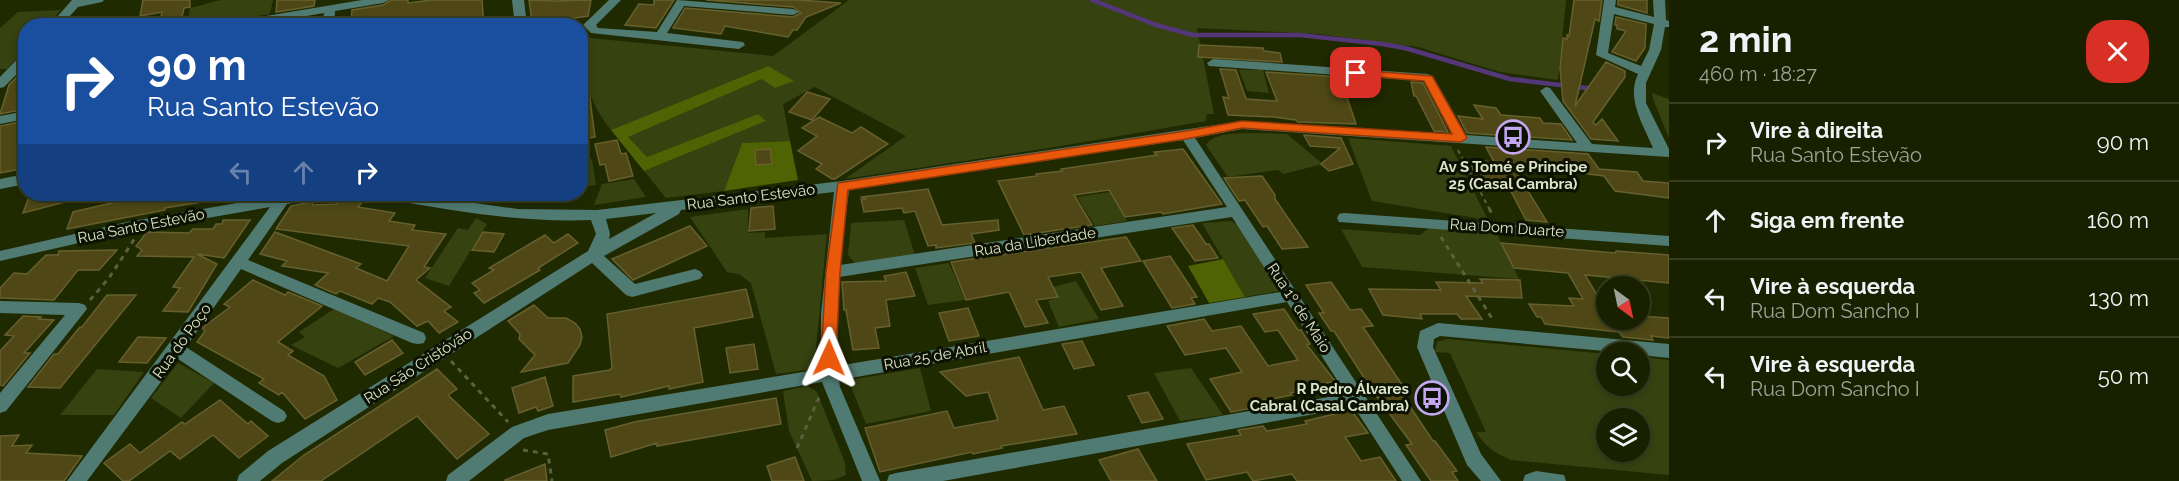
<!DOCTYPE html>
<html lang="pt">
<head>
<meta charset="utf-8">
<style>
  :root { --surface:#182000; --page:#252d0f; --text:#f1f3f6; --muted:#9fa399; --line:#363e22 }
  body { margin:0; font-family:Raleway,sans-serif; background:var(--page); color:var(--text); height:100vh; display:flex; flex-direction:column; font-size:22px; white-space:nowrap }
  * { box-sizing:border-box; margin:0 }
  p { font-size:20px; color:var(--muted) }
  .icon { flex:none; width:33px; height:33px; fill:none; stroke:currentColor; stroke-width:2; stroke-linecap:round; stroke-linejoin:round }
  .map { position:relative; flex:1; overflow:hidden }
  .drawer { display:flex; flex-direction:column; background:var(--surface); width:510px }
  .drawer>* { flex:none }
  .banner { position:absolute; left:18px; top:18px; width:570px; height:183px; border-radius:24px; box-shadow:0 3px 9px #0003,0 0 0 2px var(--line); background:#1a4fa0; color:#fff; overflow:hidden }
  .needle { width:39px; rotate:147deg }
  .buttons { position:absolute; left:1596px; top:276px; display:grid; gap:12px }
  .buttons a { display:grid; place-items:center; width:54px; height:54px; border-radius:50%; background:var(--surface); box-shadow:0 3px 9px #0003,0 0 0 2px var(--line); font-size:30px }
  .pin { position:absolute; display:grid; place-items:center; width:51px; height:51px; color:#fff; margin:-26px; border-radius:12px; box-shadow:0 3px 9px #0006 }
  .me { position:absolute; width:66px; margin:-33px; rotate:1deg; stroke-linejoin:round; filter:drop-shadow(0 0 4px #0008) }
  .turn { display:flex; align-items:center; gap:21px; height:126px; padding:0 30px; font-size:27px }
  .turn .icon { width:78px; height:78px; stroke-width:2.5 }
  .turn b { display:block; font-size:42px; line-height:51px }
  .lanes { display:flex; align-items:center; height:57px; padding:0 30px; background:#0003; justify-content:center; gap:30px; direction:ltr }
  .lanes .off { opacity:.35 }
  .round { display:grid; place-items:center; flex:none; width:63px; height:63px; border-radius:24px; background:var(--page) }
  .overview { display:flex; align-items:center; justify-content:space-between; height:102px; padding:0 30px }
  h1 { font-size:36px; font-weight:700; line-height:45px }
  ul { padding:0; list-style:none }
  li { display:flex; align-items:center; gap:18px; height:78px; padding:0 30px; border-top:2px solid var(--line) }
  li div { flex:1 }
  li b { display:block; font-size:22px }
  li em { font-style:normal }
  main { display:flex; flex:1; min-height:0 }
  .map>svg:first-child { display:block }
  .green { fill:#374211; fill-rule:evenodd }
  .forest { fill:#506304 }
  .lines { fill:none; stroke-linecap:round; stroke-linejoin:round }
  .stream { stroke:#543779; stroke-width:4.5 }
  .building { fill:#4f4816; stroke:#66602f; stroke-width:1.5 }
  .path-far1 { stroke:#59623e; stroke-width:2; stroke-dasharray:4 4; stroke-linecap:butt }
  .path { stroke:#59623e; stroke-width:3; stroke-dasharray:5 5; stroke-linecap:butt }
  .minor { fill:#507b73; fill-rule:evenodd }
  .route { fill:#ea580c; stroke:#983908; stroke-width:1.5 }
  .labels { text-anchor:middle; stroke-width:6; stroke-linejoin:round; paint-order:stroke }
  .poi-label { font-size:15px; font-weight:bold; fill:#dbe3ca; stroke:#0c1102 }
  .street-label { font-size:15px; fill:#dbe3ca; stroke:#0c1102 }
</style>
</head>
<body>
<main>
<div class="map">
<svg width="1669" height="481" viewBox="0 0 1669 481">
  <rect width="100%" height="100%" fill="#202a00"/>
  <path class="green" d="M221,0h52l-3,14 -65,11h-18l3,-17z
    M849,0h717l-8,80 -58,-8 -82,-25 -99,-13 -122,-6 17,86h-7l-1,7 -151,26 -210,32 61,-43 -91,-49 -32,17 7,37 -48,2 -18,48 -58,7 -22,-27 121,-50 -7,-7 -111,43 -20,-20 135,-58 6,-13 -157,64c-22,-27 -31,-60 -31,-93l193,19z
    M61,10l-14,15 -21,1 -1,23 -18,20h-7v-41l18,-16z
    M1239,70h24l6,23 -22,-2z
    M1652,93l17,6v39l-16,-39z
    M1251,133l36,1 36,30 -40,10 -5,-4 -50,7 -22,-32c8,-13 31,-11 45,-12z
    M1348,138l103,8 37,74 -116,-19z
    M592,159l4,26 -15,2v-26z
    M634,179l12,18 -52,8 8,-21z
    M1109,192l18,29 -32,5 -18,-29z
    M748,209v24l17,-1v6l62,-4 -13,135 -38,5 -25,-91 -12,-9 -12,-2 -37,-55z
    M476,218l11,6 -38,62 -24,-8 33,-50 10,2z
    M904,220l11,35 -58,10 -9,-10 3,-32z
    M1231,221l7,4 42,61 -1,5 -34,6 -43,-74z
    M1429,228l67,4 23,47 -157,-12 -21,-38 79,6z
    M949,263l16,37 -37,5 -13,-37z
    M1076,281l23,38 -40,8 -11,-26 9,-4 -4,-10z
    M334,309l60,27 -56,32 -47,-23 14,-8 -6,-5z
    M1447,339l159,15v32h34v-29l29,3v115l-158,-15c-17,-7 -26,-14 -35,-28h10l-36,-79 -15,-1 2,-10zM1606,418h34v34h-34z
    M178,363l36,20 -33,35 -30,-20z
    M920,368l11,43 -65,13 -15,-37 5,-8z
    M1191,368l32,47 -43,6 -26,-48z
    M97,369l47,3 -30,43h-54z
    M808,386l9,6 28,71 1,12 -12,5 -22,1 -23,-50 -6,-40z"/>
  <path class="forest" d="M768,66l26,15 -19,7 -13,-9 -134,58 19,20 111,-43 8,7 -122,50 -33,-41z
    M790,141l8,39 -74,11 18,-48z
    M1223,259l22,38 -36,6 -21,-37z"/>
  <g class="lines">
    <path class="stream" d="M1092,0l64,25 37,10h107l82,9 23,4 105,31 85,10"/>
  </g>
  <path class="building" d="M143,0h47v7l-6,1 -4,18h-21l3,-14 -22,4z
    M277,0h38l-1,6 -38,6z
    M391,0h17v3l24,-3h50l2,26h-107l-1,-8 -25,4 1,-12 31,-5z
    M529,0l25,1 37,-1 -3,16 -48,7v-3l-8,2z
    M654,0h20l-18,28 -31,-3 14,-21 15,1z
    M706,0h93l42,3 -35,14 -9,13h-4l-5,7 -63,-11 -4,8 -48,-6 12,-20 108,9 8,-4 -8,-6z
    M1574,0h28l-3,21 -4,-2 -20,87 31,-44 19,9v6l-32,45 3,3 6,-6 16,22 -27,-2 -28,-38 -3,-33 3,-30 4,1v-4l2,1z
    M1618,0h29v13l-29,-8z
    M313,17l-1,9h-38v-2z
    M1616,17l30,7 -1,24 -9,13 -24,-9 14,-21 -9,-2v-4h-2z
    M1199,45l64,3 1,3 16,2 2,9 -84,-5z
    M1220,69l16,1 10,29 31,2 -11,-29 74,5 16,47 -58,-2 -2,-2 -22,-3 -46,-2 -5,-18 6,1z
    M26,76v33l-26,5 9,-29 8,-8z
    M1411,82l12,1 25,49 -14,-1 -18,-35h-2z
    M589,91l6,46 -15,2v-47z
    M807,92l23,7 -18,21 -23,-8z
    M1474,105l22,3 5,7 39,3 3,5 18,1 11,16 -105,-7 -9,-17 25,3z
    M819,117l33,16 9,-6 27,17 -53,35h-3l-16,-10 6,-5 -24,-13 19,-15 -15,-8z
    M26,121v47l-26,5v-47z
    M1304,135l37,3 12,26 -24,7 -8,-7 19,-16 -30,-2z
    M617,140l4,14 5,-1 7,23 -24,5 -4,-17 -5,1 -5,-21z
    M1486,147l102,7 11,15 38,3 6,9 26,2v15l-54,-7 -11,-15 -62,-8 1,2 -29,-2 33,54 -21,-2 -19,-36 -27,-2 -12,-22 26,2z
    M770,149l2,15 -16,1 -1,-15z
    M1183,149l39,55 -59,10 -2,-2 -36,5 -16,-27 -35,5 18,30 -68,10 -26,-54 39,-5 -1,-2 26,-3 -1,-2 96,-14 -3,-3z
    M1262,176l13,19v4l33,48 -26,2 -15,-23 -4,1 -18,-27 -6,1 -15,-23z
    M928,189l14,36 56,-5 1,10 -28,4 4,9 -39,5v-3l-8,1 -13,-35 -11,2 -2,-5 -38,4 -3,-13h5l-4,-2z
    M30,194h47v5l-54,14z
    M151,194h57v7l-43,7v2l-98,19 6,-17z
    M342,198l21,3 -5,6 37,6 -6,8 26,4 -3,5 34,4 -22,33 6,1 -14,12 35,27 -7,4 14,11 -19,11 -11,-12 -11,5 -27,-24 -12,-4 -6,6 -32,-13 -4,3 -21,-9 13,-12 -46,-7 5,-5 -27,-7 15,-22 86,32 -5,4 31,13 22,-35 -133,-17 15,-23 21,-4 1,3 24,-1z
    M773,206l2,23 -26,2 2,-23z
    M223,220h27l-26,38 -27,-4 20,10 -29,48 -25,-1 17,-23 -7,-1 21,-30 -57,-1 5,-6 -6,-4 11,-14 42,1 4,-4h20l3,-5h6z
    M1193,225l13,19h3l9,14 -23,3 -23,-33z
    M690,226l17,20 -74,34 -21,-21z
    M483,232l21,2 -10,18 -22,-2z
    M568,234l10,9 -40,25 2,2 -56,33 -10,-10 6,-3 -8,-7 22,-13 -5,-2 56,-33 9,8z
    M1126,237l15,24 -40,7 22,38 -22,4 -20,-38 -33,5 10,20 -22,3 12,23 -23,4 -16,-35 -43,8 -15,-38z
    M1501,243l114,10 1,-2 53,4v28l-84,-8 21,35v10h34v-4l29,2v20l-18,-2 2,4 -30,-3 -4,-5 -74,-8 -4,-7h-4l-8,-13 45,2 -5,-8 14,1 -15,-26 -54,-5z
    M117,250l-18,20h-21l-24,30 -54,-2v-10l14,-15 13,1 19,-19h12l1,-4z
    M1170,256l27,41 -6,1 4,6 -23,4 -29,-47z
    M906,272l9,24 -29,4 4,26 -15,2 4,20 -26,2 -7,-40h-2l-2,-28 44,-1 -2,-5z
    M1480,279l40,1 2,18 -56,-2 16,23h-21l-4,-5h-37l2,5 -39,-4 -14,-26 72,1 -5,-8 47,1z
    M253,280l32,15 3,-3 34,14 -44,36 15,9 -5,4 36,21 13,24 -32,19 -23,-27 -3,3 -20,-12 5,-4 -67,-37 8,-11 -3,-3 28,-21 -6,-3z
    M1331,282l19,28 11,-1 12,17 -10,1 42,62 -6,1 34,51h2l22,30 -5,1 6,9h-27l-25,-36 6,-1 -38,-51 -40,-62h-3l-12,-18h5l-18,-28z
    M746,289l7,28 -59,11 9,54 -34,7v-3l-48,11 -1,-3 -47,8v-26l37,-6 2,-3 -5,-53z
    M107,295h29l-76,93 -32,-1 26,-33h4l22,-27h2z
    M534,305l14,13h18l9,5 5,6 2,8 -2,8 -12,18 -47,9 14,-17 -16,-16 1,-5 -12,-13z
    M968,308l11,28 -30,5 -10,-28z
    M1284,309l14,21h3l9,14 -3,1 28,36 -13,3 1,2 -33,7 2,2 -36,7 1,1 -7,2 2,3 -21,4 -21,-33 32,-7 -16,-24 -41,7 -18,-29 37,-7 8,12 29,-5 27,40 30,-6 -20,-30 -13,2 -12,-18z
    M23,316l18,1 -2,2 15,1 -30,33h6l-27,33 -3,-1v-34l14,-15 -9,-1z
    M138,337l28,1 -19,25 -28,-1z
    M392,340l11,13 -38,22 -10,-13z
    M1082,341l12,24 -20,4 -12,-25z
    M754,344l4,25 -28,4 -4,-25z
    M1019,357l24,53 21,-4 13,28 -76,12 1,2 -29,6 -1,-2 -92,20 -15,-44 82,-17 7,17 44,-8 -10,-28 -22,4 -26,-24z
    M437,369l20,20 -9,6 41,39 -32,25 -40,-43 -96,65h-49l32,-26z
    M545,377l8,29 -15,5 -2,-4 -17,6 -7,-25z
    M1148,392l15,27 -21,4 -14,-27z
    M776,398l5,26 -124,22v-3l-46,14 -6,-27 29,-8z
    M220,400l28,24 3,-3 17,15 -29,22 -26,-23 -33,24 -10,-8 -41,30h-6l-19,-18 26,-19 10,9 42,-31 3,2z
    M1351,410l17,23 -23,4 16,24 19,-4 16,24h-99l-5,-7 -39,7 -6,-9 -41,8 -19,-36 54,-9 -3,-5 25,-4 4,5 40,-7 -2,-3z
    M19,435l-7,11 20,-1 -6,8 56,3 -18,25h-64v-45z
    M1138,449l19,32h-46l-12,-21z
    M795,457l9,24h-32l-5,-15z
    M545,464l2,17h-42v-1z"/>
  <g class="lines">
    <path class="path-far1" d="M1458,150l32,60"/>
    <path class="path" d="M1489,208l4,8
      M1441,237l52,83
      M90,300l19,-22 26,-40
      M451,361l57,61
      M797,448l23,-53
      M523,450l25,4 4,27"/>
    <path class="minor" d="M72,0h32l-2,2 -24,5 -17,19h-12z
      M362,0h27l-6,3 -48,8 -1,15h-12l2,-13 -76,13h-29l5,-3z
      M512,0h12l3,26h-12z
      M609,0h12l-25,25 2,3 59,4 20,-32 116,9 6,3 -6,3 -109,-9 -17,27 76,9 2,3 -6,4 -148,-16 -8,-8z
      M1604,0h12l-1,7 39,10 -1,-17h12l1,20 3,1v6h-4l-4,23 -15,33v20l23,46v8l-427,-28 -47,9 226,343h-19l-48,-74 -411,74h-56l2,-6 7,-2 450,-79 -59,-92 -448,78 1,7 40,94h-18l-40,-99 -274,48 -24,8 -55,43h-23l2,-6 64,-48 36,-13 273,-45v-55l13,-122 -153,18 -2,4 -75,42 31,28 60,-15 5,2 3,4 -3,4 -68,18 -6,-2 -34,-32 -310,200 -22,18h-23l2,-6 29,-24 320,-200 8,-17 -5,-14c-69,3 -136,-9 -204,-21l-5,-2 -2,-3h31l107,15 79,1 245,-29 400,-60 210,14 -28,-54 -215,-15 -2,-3 6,-4 215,15 6,4 32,57 111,8 -37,-52 6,-4 4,1 42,56 61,4c-10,-24 -27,-49 -15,-74l-42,-19zM1614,14l40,10 -5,26 -8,16 -33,-13zM1183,140l44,67 -387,58 9,-75zM656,213l-47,26 1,-5 -4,-15zM1232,217l48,75 -443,74 2,-89z
      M22,54h4v11l-22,22 -4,1v-11z
      M26,111v8l-26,5v-8z
      M26,174v10l-26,5v-10z
      M280,194h45l-7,5 -31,5 -39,56 176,73 2,5 -2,5 -6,1 -6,-1 -171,-74 -55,78 98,64 3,5 -3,5 -6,2 -6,-2 -94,-62 -91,122h-20l203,-274 -143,25 -127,29v-10l127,-29 151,-26z
      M1344,213l325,23v10l-330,-24 -2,-4 2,-4z
      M0,301l79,2 6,2 2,4 -81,102 -6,2v-20l65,-78 -65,-2z
      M1438,323l231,21v14l-29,-3v-3h-24l-176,-16 -6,3 -1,8 48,107 20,27h-20l-14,-16 -50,-118 3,-16z
      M1536,471l28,4 2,6h-43l2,-6z"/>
  </g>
  <path class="route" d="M1356,70l76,6 35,62 -6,4 -219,-14 -56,11 -338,51 -8,82 -4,86 -2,5h-11l-2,-5 5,-86 12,-89 348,-52 56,-10 210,13 -28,-53 -72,-6v-4z"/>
  <defs>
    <symbol id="bus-ring" viewBox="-11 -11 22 22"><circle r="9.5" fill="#0c1102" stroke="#c4a7f1" stroke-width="1.5"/><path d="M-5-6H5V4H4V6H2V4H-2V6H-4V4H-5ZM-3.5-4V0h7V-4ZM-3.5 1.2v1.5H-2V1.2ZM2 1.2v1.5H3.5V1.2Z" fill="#c4a7f1"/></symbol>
  </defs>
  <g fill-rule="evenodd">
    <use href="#bus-ring" x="1494" y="118" width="38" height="38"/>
    <use href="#bus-ring" x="1413" y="379" width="38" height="38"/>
  </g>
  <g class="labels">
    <g class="poi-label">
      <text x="1513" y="172">Av S Tomé e Principe<tspan x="1513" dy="17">25 (Casal Cambra)</tspan></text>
      <text x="1409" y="394" text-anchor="end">R Pedro Álvares<tspan x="1409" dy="17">Cabral (Casal Cambra)</tspan></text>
    </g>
    <g class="street-label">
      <text transform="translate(751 197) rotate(-7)" y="5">Rua Santo Estevão</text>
      <text transform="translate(141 226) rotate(-11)" y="5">Rua Santo Estevão</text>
      <text transform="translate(1507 228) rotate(4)" y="5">Rua Dom Duarte</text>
      <text transform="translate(1035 242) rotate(-9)" y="5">Rua da Liberdade</text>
      <text transform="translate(1299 308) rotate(57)" y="5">Rua 1º de Maio</text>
      <text transform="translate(182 341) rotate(-54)" y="5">Rua do Poço</text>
      <text transform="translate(935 356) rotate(-10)" y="5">Rua 25 de Abril</text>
      <text transform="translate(418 366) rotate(-33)" y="5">Rua São Cristóvão</text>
    </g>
  </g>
</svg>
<div class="buttons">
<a><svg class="needle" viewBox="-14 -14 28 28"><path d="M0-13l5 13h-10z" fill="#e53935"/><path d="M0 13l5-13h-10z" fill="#9fa399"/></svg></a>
<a><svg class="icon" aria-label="search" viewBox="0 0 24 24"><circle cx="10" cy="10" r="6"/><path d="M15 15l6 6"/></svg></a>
<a><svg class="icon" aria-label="layers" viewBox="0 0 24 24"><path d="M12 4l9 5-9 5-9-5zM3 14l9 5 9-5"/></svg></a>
</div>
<div class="pin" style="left:1356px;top:73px;background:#d93025"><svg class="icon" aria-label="arrive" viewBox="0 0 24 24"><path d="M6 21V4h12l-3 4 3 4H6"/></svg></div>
<svg class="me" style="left:829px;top:358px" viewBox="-20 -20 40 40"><path d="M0-17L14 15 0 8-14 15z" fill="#ea580c" stroke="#fff" stroke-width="4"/></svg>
<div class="banner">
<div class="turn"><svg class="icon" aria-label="right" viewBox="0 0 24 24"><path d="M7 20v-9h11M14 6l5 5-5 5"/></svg><div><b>90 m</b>Rua Santo Estevão</div></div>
<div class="lanes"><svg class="icon off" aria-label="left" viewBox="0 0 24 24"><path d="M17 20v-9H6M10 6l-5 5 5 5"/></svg><svg class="icon off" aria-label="ahead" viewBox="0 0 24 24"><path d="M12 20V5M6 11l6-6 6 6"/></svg><svg class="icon" aria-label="right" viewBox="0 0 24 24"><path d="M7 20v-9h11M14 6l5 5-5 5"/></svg></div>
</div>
</div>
<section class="drawer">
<div class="overview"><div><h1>2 min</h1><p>460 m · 18:27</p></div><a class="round" style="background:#d93025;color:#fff"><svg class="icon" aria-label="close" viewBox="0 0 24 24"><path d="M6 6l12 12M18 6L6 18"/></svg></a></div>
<ul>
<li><svg class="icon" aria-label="right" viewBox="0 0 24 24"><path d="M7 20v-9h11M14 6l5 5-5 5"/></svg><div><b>Vire à direita</b><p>Rua Santo Estevão</p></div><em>90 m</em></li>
<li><svg class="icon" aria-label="ahead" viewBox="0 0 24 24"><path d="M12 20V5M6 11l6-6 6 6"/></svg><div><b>Siga em frente</b></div><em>160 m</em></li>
<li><svg class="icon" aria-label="left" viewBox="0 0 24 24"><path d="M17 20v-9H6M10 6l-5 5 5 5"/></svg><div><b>Vire à esquerda</b><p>Rua Dom Sancho I</p></div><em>130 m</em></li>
<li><svg class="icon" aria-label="left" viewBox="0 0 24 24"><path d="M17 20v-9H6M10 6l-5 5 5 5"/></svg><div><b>Vire à esquerda</b><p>Rua Dom Sancho I</p></div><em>50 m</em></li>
</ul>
</section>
</main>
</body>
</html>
